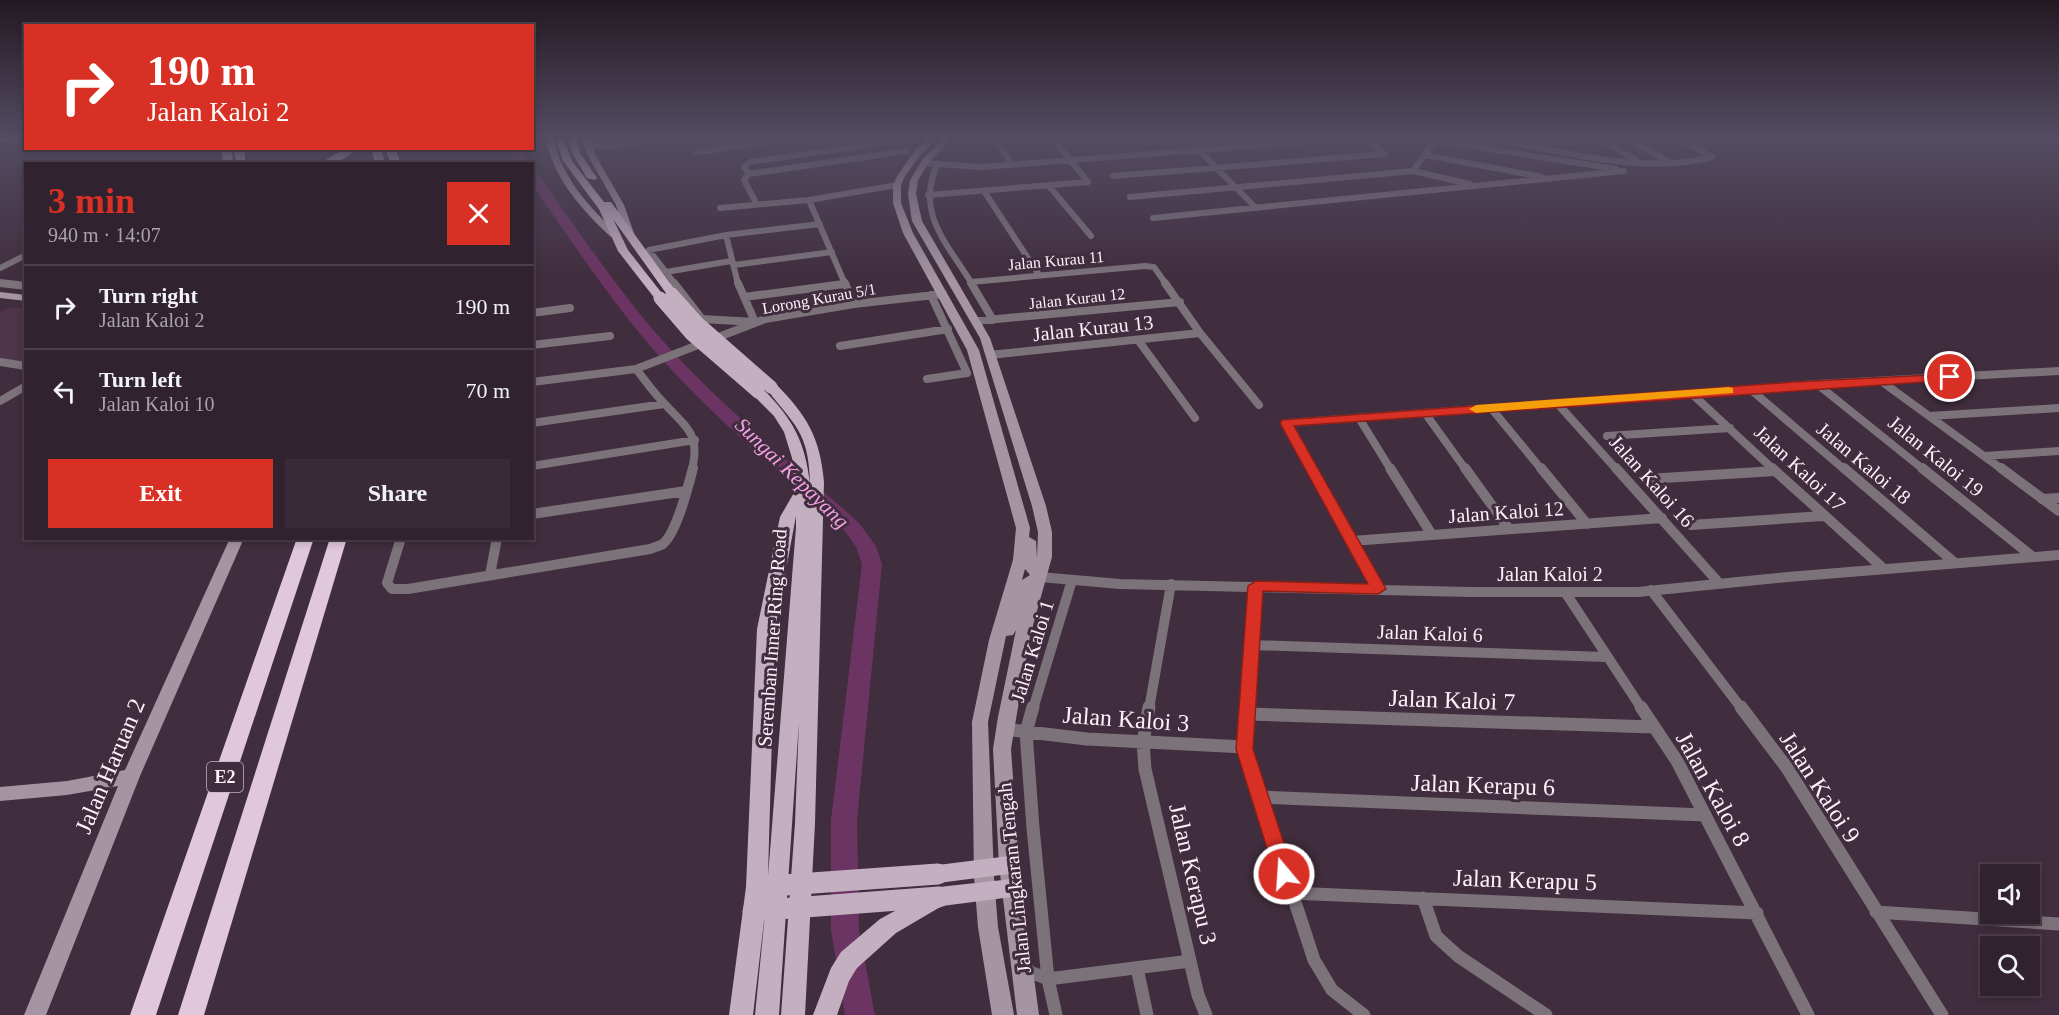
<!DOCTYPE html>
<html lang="en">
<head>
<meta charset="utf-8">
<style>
  :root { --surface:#30222e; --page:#382a36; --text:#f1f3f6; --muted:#a8a4aa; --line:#4b3f4a; --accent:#d93025 }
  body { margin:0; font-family:Georgia,serif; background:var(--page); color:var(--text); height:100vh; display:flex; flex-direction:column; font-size:22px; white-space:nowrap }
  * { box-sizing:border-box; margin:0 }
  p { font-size:20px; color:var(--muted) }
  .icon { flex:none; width:33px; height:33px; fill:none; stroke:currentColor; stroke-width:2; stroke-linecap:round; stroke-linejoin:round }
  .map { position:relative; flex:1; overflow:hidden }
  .drawer { position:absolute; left:24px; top:162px; width:510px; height:378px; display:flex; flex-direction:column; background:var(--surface); border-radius:0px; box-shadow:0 3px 9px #0003,0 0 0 2px var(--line) }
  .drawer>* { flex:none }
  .hud { position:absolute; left:24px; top:24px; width:510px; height:126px; border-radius:0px; box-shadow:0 3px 9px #0003,0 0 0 2px var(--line); background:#d93025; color:#fff; overflow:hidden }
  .fabs { position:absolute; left:1980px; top:864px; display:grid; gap:12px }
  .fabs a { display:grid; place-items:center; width:60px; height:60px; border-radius:0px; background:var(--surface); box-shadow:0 3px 9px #0003,0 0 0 2px var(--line); font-size:30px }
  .pin { position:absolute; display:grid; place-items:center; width:51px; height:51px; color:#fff; margin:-26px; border:3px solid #fff; border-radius:50%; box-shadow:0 2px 6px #0007 }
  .me { position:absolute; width:66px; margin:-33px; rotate:342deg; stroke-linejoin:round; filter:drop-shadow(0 0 4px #0008) }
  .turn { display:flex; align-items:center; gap:21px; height:126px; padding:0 24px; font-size:27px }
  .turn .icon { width:78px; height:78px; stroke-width:2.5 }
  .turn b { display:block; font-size:42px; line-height:51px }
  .round { display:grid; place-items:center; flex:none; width:63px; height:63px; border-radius:0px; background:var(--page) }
  .headline { display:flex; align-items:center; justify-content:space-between; height:102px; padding:0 24px }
  h1 { font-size:36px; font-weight:700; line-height:45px; color:var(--accent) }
  .button { display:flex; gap:12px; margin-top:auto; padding:12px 24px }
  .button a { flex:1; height:69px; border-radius:0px; background:var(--accent); color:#fff; font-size:24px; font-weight:700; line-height:69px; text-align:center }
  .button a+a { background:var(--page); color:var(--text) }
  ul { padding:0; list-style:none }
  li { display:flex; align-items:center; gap:18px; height:84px; padding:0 24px; border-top:2px solid var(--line) }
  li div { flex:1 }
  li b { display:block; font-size:22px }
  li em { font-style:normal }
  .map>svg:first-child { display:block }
  .built { fill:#4e354a }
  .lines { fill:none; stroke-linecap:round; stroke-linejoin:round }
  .river { fill:#6b3463; fill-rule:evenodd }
  .street-far3 { stroke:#7c727a; stroke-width:6 }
  .street-far2 { stroke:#7c727a; stroke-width:8 }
  .street-far1 { stroke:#7c727a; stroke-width:10 }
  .street { stroke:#7c727a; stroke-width:13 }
  .secondary { fill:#a595a2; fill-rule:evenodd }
  .primary { fill:#c4afc0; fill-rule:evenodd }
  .highway { fill:#e0c7db; fill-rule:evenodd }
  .primary-bridge-far1 { stroke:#c4afc0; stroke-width:13 }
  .primary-bridge { stroke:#c4afc0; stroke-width:21 }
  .route { fill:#d93025; stroke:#8d1f18; stroke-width:1.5 }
  .slow { fill:#f59e0b }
  .labels { text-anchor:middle; stroke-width:6; stroke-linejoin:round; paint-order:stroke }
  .far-street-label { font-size:16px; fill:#fdf0fb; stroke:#402d3d }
  .shield { fill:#402d3d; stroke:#c4b6c2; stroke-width:1.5 }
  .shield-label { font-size:18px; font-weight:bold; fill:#fdf0fb }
  .street-label { font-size:20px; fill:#fdf0fb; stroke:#402d3d }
  .water-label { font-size:21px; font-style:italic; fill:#f4a1e7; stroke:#402d3d }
  .near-street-label { font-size:24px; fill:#fdf0fb; stroke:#402d3d }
</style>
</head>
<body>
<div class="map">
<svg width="2059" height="1015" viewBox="0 0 2059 1015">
  <rect width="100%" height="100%" fill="#402d3d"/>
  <path class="built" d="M12,307l13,1v54l-25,-3v-47z"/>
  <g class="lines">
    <path class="river" d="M508,148h11l11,16h-12z
      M532,171h4c43,61 85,124 135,179 57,62 125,116 188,173l17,23 6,18 -25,256 2,110 16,85h-30l-14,-85v-110l31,-256 -6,-17 -11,-16c-62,-56 -130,-112 -186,-175 -47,-53 -87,-114 -127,-172z"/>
    <path class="street-far3" d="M995,139l17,25
      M1053,139l35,43
      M1496,139c67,13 149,36 216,18l-33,-18
      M1600,139l36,21
      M1628,139l40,22
      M1540,143l54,-4
      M586,145l21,2 53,-8
      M1198,149l58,59
      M697,152l89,-13
      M1425,155l117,22
      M924,163l57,4 361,-28
      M937,165c-22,49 11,79 35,119
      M1413,171l17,-24 9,-6 177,28
      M749,174l-5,-7 6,-5 154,-22
      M1113,176l272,-22 -18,-15
      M1049,186l42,50
      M984,191l55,84
      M928,195l160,-13
      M1130,197l283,-26 57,13
      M809,200l36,84
      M756,203l-12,-23 5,-6 158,-23
      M720,208l89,-8 88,-15
      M1153,218l471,-47
      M726,235l12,49
      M726,235l94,-11
      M734,265l98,-13
      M0,268l26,-13
      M666,272l65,-11
      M971,282l174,-16 9,1 12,17
      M0,283l11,1
      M675,284l-26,-34 77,-15"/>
    <path class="street-far2" d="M0,283l26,3
      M674,283l28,36 53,3 -17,-39
      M845,283l9,21
      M971,283l22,37
      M1165,283l35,50 59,72
      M744,297l100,-13
      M532,313l38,-5
      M976,321l204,-19
      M1138,340l57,78
      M532,345l78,-9
      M840,346l108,-17
      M990,355l210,-22
      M0,362l26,4
      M636,369c9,11 17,23 27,33 23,26 38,30 29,68
      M927,379l40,-6 -36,-78
      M1881,381l122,89
      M532,382l104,-13 129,-50 89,-15 89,-10
      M1817,384l107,86
      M1750,389l95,81
      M1691,393l83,77
      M0,401l26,-15
      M1557,403l60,67
      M1491,408l51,62
      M1425,413l41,57
      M1930,416l129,-8
      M1359,418l32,52
      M532,423l132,-19
      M1607,436l123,-8
      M1984,456l75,-5
      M532,466l163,-26
      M1313,470l-26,-47 530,-39 242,-13"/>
    <path class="street-far1" d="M1312,468l66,121
      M1390,468l42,67
      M1465,468l44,61
      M1541,468l46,56
      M1616,468l103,115
      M1772,468l112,101
      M1844,468l111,95
      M1922,468l111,89
      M2001,468l58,43
      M1647,479l128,-8
      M2042,499l17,-1
      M532,514l154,-23
      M1691,525l132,-9
      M401,538l-14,45 5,6h16l242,-40c4,-2 10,-3 13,-5 14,-12 25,-57 30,-76
      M1352,541l310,-23
      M490,575l7,-37
      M1040,577l80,7 350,8h168l150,-15 271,-22
      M1651,590l91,119
      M1565,592l77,117
      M1252,645l354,12
      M1033,709l39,-129
      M1149,709l22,-125
      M1248,709l8,-123"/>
    <path class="street" d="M1033,707l-7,25 7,96 15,151 8,36
      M1149,707l-6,35 2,27 53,226 8,20
      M1248,707l-3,42 69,211 18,30 32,25
      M1641,707l36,54 131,254
      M1741,707l46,61 155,247
      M1248,714l406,13
      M1004,729l83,10 158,8
      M1260,797l445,18
      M1290,893l467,20
      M1423,898l13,38 22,20 88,59
      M1876,912l183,12
      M1137,968l10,47
      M1025,970l23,9 142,-18"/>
    <path class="secondary" d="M546,139h8c7,38 36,69 63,94v4h-6c-28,-26 -58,-59 -65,-98z
      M582,139h8l5,15 29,51 10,28 -2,2 -8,-2 -8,-28 -29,-51z
      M928,139h9l-15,14 -17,23 -4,9v18l12,30 66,117 51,178 -1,9 7,4 1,17 1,-26 -6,-26 -52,-168 -68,-117 -4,-27 2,-14 13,-21 20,-20h8l-22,23 -11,18 -2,14 6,27 68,117 56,168 6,26v25l-22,79 -19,113 8,116 20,150h-22l-18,-150 -6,-116 5,-32 18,-87 -3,5 -7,1 -18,86 6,155 4,50 16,88h-22l-14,-88 -4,-50 -2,-155 17,-82 24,-80 3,-32 -49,-178 -64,-117 -10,-30v-18l4,-9 19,-27zM1025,569l5,6 -8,5z
      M0,292l26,3v6l-26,-3z
      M230,538h14l-104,238 -94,239h-22l94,-229 -51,9 -67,6v-14l67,-6 58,-11z"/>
    <path class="primary" d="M556,139h8l8,22 32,41h7l67,92 -2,2h-8l-55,-77 15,31 36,46v4h-8l-38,-49 -19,-42 -36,-48z
      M569,139h8l3,14 17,25 -2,2 -8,-2 -15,-25z
      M771,383l5,1c31,32 44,53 48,98l-9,341 -10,192h-24l14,-192 4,-101 -20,293h-24l11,-111 -13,111h-24l17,-128 11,-258 23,-112 15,-26 -3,-33 -8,-26 -10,-16 -21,-21 -2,-3 2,-3h10c30,30 42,52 47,95 -1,-53 -16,-59 -45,-97zM796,516v11l-28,349 7,-247z
      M1009,856l7,3 4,6 -4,6 -7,3 -71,9 -8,-2 -3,-7 3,-7 8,-2z
      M1012,879l8,3 3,7 -3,7 -78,10 -46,27 -39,35 -8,13 -12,34h-24l18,-47 10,-16 39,-33 59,-32z"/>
    <path class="highway" d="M0,139h13l-13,4z
      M222,148h10l1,16h-10z
      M234,148h10l2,16h-10z
      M346,148h11c-11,12 -22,16 -38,16z
      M371,148h10l4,16h-10z
      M385,148h10l6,16h-10z
      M297,538h17l-158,477h-26z
      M330,538h17l-143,477h-26z"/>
    <path class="primary-bridge-far1" d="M672,294l27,30 72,63
      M660,298l31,36 67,58"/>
    <path class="primary-bridge" d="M757,887l181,-13
      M753,911l186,-14"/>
  </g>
  <linearGradient id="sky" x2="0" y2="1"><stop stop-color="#231922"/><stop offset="0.49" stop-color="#534c62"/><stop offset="1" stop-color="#534c62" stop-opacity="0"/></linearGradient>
  <rect width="2059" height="281" fill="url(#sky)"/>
  <path class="route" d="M1950,374l4,1v5l-660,46 92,163 -8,5 -115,-3 -10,158 41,125 -3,6 -7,2 -7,-2 -41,-131 12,-163 8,-5 112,3 -88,-161 2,-3 512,-38z"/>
  <path class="slow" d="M1729,387l4,1v5l-257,20 -7,-4 7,-4z"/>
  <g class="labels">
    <g class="far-street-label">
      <text transform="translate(1056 260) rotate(-5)" y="6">Jalan Kurau 11</text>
      <text transform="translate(819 298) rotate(-10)" y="6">Lorong Kurau 5/1</text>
      <text transform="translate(1077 298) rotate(-6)" y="6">Jalan Kurau 12</text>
    </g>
    <rect class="shield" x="207" y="762" width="36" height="30" rx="4.5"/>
    <g class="shield-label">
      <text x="225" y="783">E2</text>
    </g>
    <g class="street-label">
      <text transform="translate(1093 328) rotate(-6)" y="7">Jalan Kurau 13</text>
      <text transform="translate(1936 456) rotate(39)" y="7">Jalan Kaloi 19</text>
      <text transform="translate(1864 463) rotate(40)" y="7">Jalan Kaloi 18</text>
      <text transform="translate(1800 468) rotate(43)" y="7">Jalan Kaloi 17</text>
      <text transform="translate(1652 481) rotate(48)" y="7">Jalan Kaloi 16</text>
      <text transform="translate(1506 512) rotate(-4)" y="7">Jalan Kaloi 12</text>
      <text x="1550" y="581">Jalan Kaloi 2</text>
      <text transform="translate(1430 633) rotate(2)" y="7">Jalan Kaloi 6</text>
      <text transform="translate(772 638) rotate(-86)" y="7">Seremban Inner Ring Road</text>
      <text transform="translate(1032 651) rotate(-73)" y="7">Jalan Kaloi 1</text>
      <text transform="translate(1014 878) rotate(-96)" y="7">Jalan Lingkaran Tengah</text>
    </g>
    <g class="water-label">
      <text transform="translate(792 473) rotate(44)" y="7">Sungai Kepayang</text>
    </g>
    <g class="near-street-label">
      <text transform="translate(1452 700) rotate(2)" y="8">Jalan Kaloi 7</text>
      <text transform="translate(1126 719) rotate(4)" y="8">Jalan Kaloi 3</text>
      <text transform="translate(110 766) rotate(-67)" y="8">Jalan Haruan 2</text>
      <text transform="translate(1483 785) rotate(2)" y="8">Jalan Kerapu 6</text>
      <text transform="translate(1820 787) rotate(57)" y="8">Jalan Kaloi 9</text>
      <text transform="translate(1713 789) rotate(61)" y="8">Jalan Kaloi 8</text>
      <text transform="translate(1193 874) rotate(77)" y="8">Jalan Kerapu 3</text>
      <text transform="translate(1525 880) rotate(2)" y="8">Jalan Kerapu 5</text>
    </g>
  </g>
</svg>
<div class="fabs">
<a><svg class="icon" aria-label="sound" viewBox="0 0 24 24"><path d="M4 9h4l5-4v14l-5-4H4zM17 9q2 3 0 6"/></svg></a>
<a><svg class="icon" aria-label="search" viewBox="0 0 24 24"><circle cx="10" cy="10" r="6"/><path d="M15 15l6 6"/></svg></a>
</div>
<div class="pin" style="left:1950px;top:377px;background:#d93025"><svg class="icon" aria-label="arrive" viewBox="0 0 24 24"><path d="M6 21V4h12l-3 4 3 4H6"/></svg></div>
<svg class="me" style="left:1284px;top:874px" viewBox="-20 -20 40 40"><circle r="17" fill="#d93025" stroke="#fff" stroke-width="3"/><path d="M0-11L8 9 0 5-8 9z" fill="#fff"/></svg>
<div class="hud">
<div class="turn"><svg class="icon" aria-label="right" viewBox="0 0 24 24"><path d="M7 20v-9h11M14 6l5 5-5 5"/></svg><div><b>190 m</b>Jalan Kaloi 2</div></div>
</div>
<section class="drawer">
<div class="headline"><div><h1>3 min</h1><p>940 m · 14:07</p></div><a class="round" style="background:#d93025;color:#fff"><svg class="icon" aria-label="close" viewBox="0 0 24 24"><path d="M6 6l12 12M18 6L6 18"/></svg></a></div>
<ul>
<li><svg class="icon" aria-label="right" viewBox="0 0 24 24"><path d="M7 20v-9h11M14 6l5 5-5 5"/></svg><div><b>Turn right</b><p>Jalan Kaloi 2</p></div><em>190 m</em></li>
<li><svg class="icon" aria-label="left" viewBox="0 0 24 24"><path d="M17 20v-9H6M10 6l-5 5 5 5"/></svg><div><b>Turn left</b><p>Jalan Kaloi 10</p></div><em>70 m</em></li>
</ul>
<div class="button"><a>Exit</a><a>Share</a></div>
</section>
</div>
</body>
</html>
